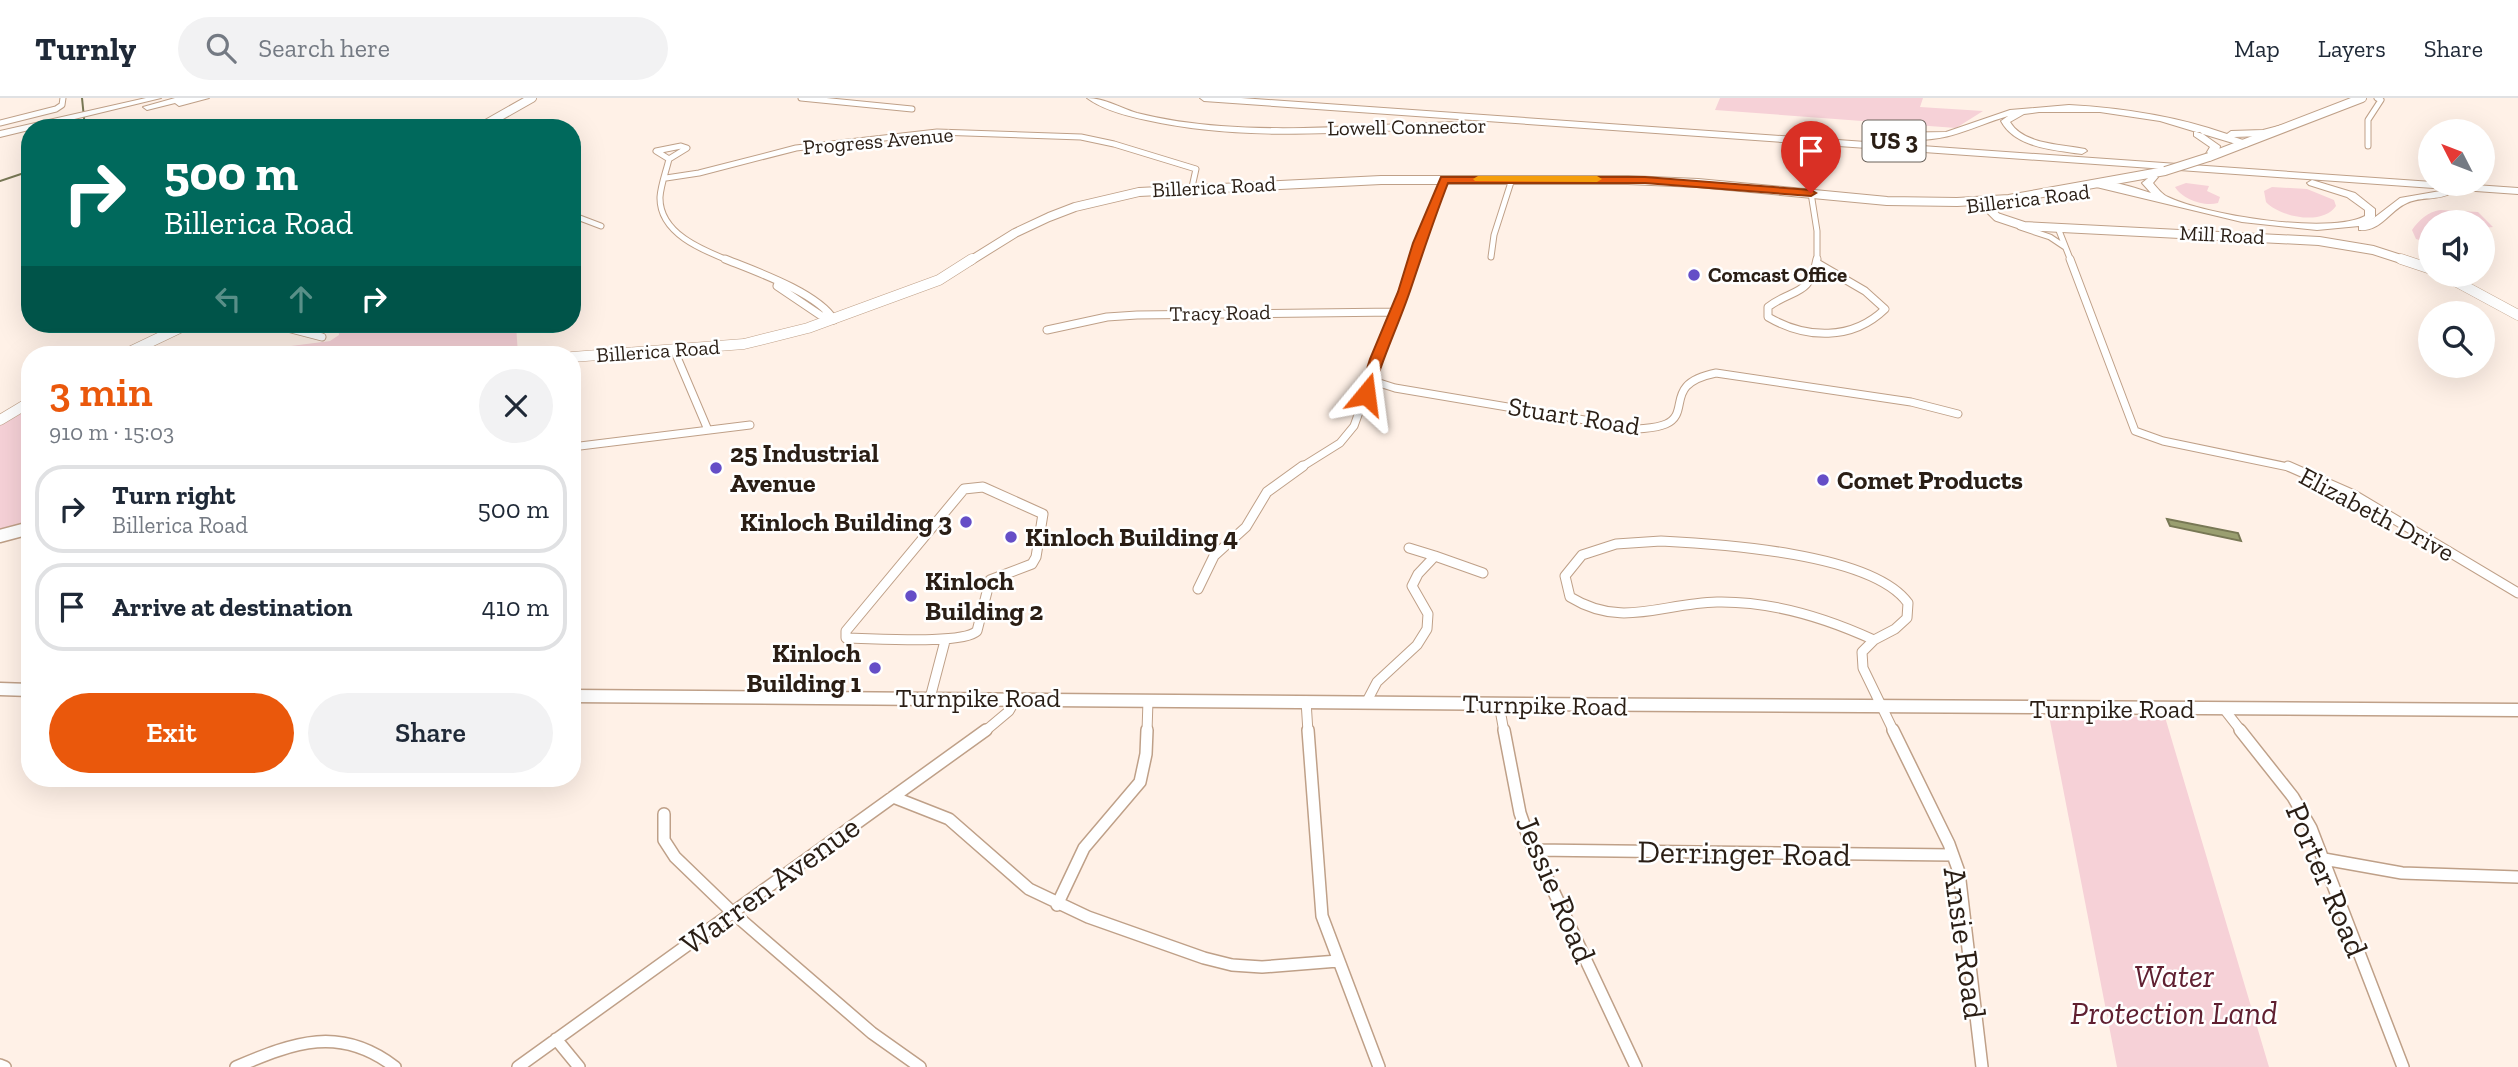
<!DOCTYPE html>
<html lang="en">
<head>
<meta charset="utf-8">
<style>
  :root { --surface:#fff; --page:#f2f2f3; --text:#1f2937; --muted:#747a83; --line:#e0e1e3; --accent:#ea580c }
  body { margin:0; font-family:"Zilla Slab",serif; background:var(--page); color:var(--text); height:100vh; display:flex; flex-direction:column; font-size:26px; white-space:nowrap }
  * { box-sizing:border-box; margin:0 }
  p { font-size:23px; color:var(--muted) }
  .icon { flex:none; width:38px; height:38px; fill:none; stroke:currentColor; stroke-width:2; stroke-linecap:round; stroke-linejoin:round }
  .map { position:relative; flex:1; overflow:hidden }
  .drawer { position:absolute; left:21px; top:248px; width:560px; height:441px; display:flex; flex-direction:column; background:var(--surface); border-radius:28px; box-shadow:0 7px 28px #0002 }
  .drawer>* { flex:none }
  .guide { position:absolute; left:21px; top:21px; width:560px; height:214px; border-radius:28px; box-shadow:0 7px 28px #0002; background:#00695c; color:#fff; overflow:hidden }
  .needle { width:46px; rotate:312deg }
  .controls { position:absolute; left:2418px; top:21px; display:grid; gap:14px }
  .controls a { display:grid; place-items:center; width:77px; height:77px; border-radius:50%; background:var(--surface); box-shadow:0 7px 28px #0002; font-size:35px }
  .pin { position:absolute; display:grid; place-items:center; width:60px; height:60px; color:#fff; margin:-72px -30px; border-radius:50% 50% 50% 0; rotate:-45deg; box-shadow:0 0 7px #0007 }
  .pin .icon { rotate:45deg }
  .me { position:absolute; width:77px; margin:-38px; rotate:16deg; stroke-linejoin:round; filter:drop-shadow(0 0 5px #0008) }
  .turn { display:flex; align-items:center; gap:24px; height:147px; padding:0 28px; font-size:32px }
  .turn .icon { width:91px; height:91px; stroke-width:2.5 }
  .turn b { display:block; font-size:49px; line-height:60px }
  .lanes { display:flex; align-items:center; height:66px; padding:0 28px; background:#0003; justify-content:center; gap:35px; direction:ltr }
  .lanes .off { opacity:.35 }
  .round { display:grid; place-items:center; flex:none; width:74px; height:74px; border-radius:37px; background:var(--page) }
  .overview { display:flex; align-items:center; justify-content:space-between; height:119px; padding:0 28px }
  h1 { font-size:42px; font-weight:600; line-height:52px; color:var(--accent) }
  .cta { display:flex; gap:14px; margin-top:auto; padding:14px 28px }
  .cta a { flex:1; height:80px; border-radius:42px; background:var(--accent); color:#fff; font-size:28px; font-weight:600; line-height:80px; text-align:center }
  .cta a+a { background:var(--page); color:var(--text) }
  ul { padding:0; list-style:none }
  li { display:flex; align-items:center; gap:21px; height:88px; margin:0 14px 10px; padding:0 14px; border:4px solid var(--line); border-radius:28px }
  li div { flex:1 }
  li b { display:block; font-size:26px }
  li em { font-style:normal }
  header { display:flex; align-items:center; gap:42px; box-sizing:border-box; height:98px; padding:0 35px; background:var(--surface); border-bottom:2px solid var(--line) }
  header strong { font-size:33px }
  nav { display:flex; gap:38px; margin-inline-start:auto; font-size:24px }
  .search { width:490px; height:63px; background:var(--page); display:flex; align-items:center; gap:18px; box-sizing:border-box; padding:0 24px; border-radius:38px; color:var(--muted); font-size:26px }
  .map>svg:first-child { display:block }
  .green { fill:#f6d1d7 }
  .water { fill:#9a9f70; stroke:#787855; stroke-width:2 }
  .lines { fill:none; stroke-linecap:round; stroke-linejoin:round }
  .stream { stroke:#787855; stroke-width:2 }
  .street-far3-casing { stroke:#bfa088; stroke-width:7 }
  .street-far2-casing { stroke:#bfa088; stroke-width:9 }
  .street-far1-casing { stroke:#bfa088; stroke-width:11 }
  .street-casing { stroke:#bfa088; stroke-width:14 }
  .secondary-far2-casing { stroke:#bfa088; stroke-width:10 }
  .secondary-far1-casing { stroke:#bfa088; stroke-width:11 }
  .secondary-casing { stroke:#bfa088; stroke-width:15 }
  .highway-casing { stroke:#bfa088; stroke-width:2 }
  .street-far3 { stroke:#fff; stroke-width:5 }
  .street-far2 { stroke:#fff; stroke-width:7 }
  .street-far1 { stroke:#fff; stroke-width:9 }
  .street { stroke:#fff; stroke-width:11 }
  .secondary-far2 { stroke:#fff; stroke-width:8 }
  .secondary-far1 { stroke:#fff; stroke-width:10 }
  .secondary { stroke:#fff; stroke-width:12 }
  .highway { fill:#fff; fill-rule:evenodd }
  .secondary-bridge-casing { stroke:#bfa088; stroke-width:10; stroke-linecap:butt }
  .secondary-bridge { stroke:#fff; stroke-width:8 }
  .route { fill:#ea580c; stroke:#983908; stroke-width:2 }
  .slow { fill:#f59e0b }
  .poi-dot { fill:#654ec7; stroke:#fff; stroke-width:2.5 }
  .labels { text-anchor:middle; stroke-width:5; stroke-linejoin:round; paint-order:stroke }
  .far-street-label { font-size:21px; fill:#2a1e15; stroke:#fff }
  .far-poi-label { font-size:21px; font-weight:bold; fill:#2a1e15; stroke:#fff; text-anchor:start }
  .shield { fill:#fff; stroke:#6a625b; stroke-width:2 }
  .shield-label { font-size:24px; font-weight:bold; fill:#2a1e15 }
  .street-label { font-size:26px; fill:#2a1e15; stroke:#fff }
  .poi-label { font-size:26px; font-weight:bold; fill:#2a1e15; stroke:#fff; text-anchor:start }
  .near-street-label { font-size:32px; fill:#2a1e15; stroke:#fff }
  .near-park-label { font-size:32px; font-style:italic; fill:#602031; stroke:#fff }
</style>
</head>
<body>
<header>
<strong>Turnly</strong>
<div class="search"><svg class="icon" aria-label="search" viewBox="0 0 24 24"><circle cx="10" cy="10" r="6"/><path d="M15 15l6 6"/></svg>Search here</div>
<nav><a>Map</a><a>Layers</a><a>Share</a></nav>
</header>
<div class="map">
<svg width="2518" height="969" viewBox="0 0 2518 969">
  <rect width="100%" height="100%" fill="#fff1e7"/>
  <path class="green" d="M1720,0h203l-3,9 63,4 -27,17 -241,-18z
    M2186,85l23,3 -2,5 13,6 -2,6c-14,4 -36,-4 -43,-16z
    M2272,89l35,2 27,11 2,6c-13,20 -56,11 -70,-4l-2,-11z
    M2440,112l38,2 15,15 -10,1v-6h-52v21l-15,-4 -4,-9c7,-10 16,-18 28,-20z
    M338,226h178l2,31h-297l109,-14 9,-6z
    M30,308v119l-30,8v-108z
    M2049,618l116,1 104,350h-152z"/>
  <path class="water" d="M2167,421l71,14 3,8 -71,-15z"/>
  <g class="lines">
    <path class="stream" d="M82,0l3,30
      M0,83l30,-10"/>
    <defs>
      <path id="street-far3" d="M801,0l111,11
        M0,25l56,-14 6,-4 1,-7
        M681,48l6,2 -18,11 -13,-8z
        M2368,48v-26l13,-20 -4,-2
        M669,61c-3,13 -8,25 -9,38 -1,36 42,53 70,64
        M666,80l33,-5 97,-25 141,-16 144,5 33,7 82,25 -4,18
        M1811,95l6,38v30
        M572,117l29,11
        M2020,129l30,10 15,10
        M2058,130l13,33
        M1491,159l3,-22 18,-56
        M1413,163l31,-81"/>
      <path id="street-far2" d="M725,161c30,12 93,34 109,61
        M2070,161l65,172 28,10 130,27
        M1817,165l48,28 20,18c-33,32 -79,30 -117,8v-10c25,-19 42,-10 49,-48
        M778,185l-1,3 43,29 14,5
        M272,226l50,13
        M1047,232l60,-13 30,-2 259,-3
        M674,252l34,80
        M1370,282l25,8 243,41c9,-1 19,-1 28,-5 26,-12 -4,-40 50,-51l195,29 47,12
        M572,349l178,-22
        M1300,370l40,-25 14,-17 60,-167"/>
      <path id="street-far1" d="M2288,368l66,29 164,98
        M983,389l60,27 -7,43 -4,7 -42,16 -13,51c-14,14 -105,7 -131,7v-7l118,-142z
        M1661,443c59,3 211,12 247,62l-1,15 -12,11 -21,11c-48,-22 -104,-39 -157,-38 -55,1 -95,27 -147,-5l-5,-21 17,-21 34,-11z
        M1409,450l26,8
        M1198,491l16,-33 32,-29 21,-35 36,-26
        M1874,542l-12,12 1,16 31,64
        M930,600l15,-57
        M1306,603l2,31
        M1367,603l10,-19 40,-37 10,-16 1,-15 -16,-28 6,-12 17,-18 48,17
        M1499,606l5,28
        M2224,611l18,23
        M984,634l25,-21 7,-12
        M1147,634l1,-32"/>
      <path id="street" d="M1308,632l14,186 57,151
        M1504,632l16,83 9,26 107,228
        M1893,632l56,114 10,28 23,195
        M2240,632l53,67 18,31 92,239
        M893,699l56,22 80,70 59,28 116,41 28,7 30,2 76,-6
        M664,716v26l11,17 57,55 140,121 48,34
        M1534,752l419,5
        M2324,761l78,14 116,4
        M1057,807l27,-57 56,-66 6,-28 1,-24
        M556,941l23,28
        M0,967l5,2
        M236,969c59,-25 104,-42 159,0
        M518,969l468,-337"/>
      <path id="secondary-far2" d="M479,30l53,-30
        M2209,59l153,-59
        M1981,103l16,16 27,9 295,15 54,9 34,11
        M970,163l45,-28 34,-16 26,-10 64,-15 242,-12h247l70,3 189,18 70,1 52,-3 156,-28"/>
      <path id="secondary-far1" d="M2401,161l30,10
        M2444,177l74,40
        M123,257l65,-31
        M572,259l172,-13 64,-16 131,-48 33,-21
        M0,322l30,-18"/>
      <path id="secondary" d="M0,438l30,-8
        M0,591l30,1
        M572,598c649,4 1297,13 1946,14"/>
      <path id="highway" d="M146,0h15l-161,39v-6z
        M175,0h34l-30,8 -4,-3 -28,7 -4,-3z
        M1087,0c18,0 33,10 50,15 28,7 56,11 84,13 78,6 157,-2 235,-4l5,3 -5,3c-103,3 -208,15 -310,-8 -19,-4 -43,-10 -59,-22z
        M1200,0h41l1277,90v6l-1314,-93z
        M2069,7c54,3 107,11 158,29l4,-3 32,-1 27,-7 5,3 -32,10 -29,1 15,5 2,2 -5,3 -86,-26 -60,-9h-61l-15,2 -14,8c14,23 52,22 75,27l2,2 -5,3c-27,-4 -67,-6 -81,-33l7,-5c-40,12 -55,25 -100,24 -9,-1 -19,0 -27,-4l5,-3 60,-1 64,-22z
        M2194,34h6l20,14 -1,6 -7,7 -8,-2 6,-10 -16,-11z
        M2153,76l5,3 -5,6c4,5 10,12 15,14 37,18 161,38 197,19v-6l-18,-13 -38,-12 -2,-2 5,-3 43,13 20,16v8l-5,4 30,-23 46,-8 5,3c-12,8 -30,3 -44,10 -17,7 -26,29 -48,27v-4l-42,4 -75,-8 -154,-37c14,-9 47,3 63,8l-9,-10z"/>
    </defs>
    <use href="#street-far3" class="street-far3-casing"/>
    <use href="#street-far2" class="street-far2-casing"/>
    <use href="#street-far1" class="street-far1-casing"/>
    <use href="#street" class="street-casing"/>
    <use href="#secondary-far2" class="secondary-far2-casing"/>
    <use href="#secondary-far1" class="secondary-far1-casing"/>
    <use href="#secondary" class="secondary-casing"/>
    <use href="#highway" class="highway-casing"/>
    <use href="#street-far3" class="street-far3"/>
    <use href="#street-far2" class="street-far2"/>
    <use href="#street-far1" class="street-far1"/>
    <use href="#street" class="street"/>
    <use href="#secondary-far2" class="secondary-far2"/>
    <use href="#secondary-far1" class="secondary-far1"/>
    <use href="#secondary" class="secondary"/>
    <use href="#highway" class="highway"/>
    <defs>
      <path id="secondary-bridge" d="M2165,73l44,-14"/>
    </defs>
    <use href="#secondary-bridge" class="secondary-bridge-casing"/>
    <use href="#secondary-bridge" class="secondary-bridge"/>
  </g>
  <path class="route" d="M1441,79h204l166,13 5,3 -5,3 -166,-13h-197c-14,36 -26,72 -38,108 -12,35 -28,68 -38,103l-6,4 -5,-1 -2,-3 11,-35 28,-67 15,-49z"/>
  <path class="slow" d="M1478,78h119l5,3 -5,3 -122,-1 -2,-2z"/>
  <g class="poi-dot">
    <circle cx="1694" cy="177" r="7"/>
    <circle cx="716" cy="370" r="7"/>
    <circle cx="1823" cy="382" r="7"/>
    <circle cx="966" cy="424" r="7"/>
    <circle cx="1011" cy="439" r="7"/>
    <circle cx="911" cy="498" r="7"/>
    <circle cx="875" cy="570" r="7"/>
  </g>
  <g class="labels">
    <g class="far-street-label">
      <text transform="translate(1407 29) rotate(-1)" y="7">Lowell Connector</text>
      <text transform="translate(878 43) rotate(-5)" y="7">Progress Avenue</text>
      <text transform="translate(1214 89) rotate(-3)" y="7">Billerica Road</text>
      <text transform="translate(2028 101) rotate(-7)" y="7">Billerica Road</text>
      <text transform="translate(2222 137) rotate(3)" y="7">Mill Road</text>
      <text transform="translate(1220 215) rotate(-1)" y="7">Tracy Road</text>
      <text transform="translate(658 253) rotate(-4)" y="7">Billerica Road</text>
    </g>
    <g class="far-poi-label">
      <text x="1708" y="184">Comcast Office</text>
    </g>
    <rect class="shield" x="1862.5" y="22.5" width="63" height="41" rx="5"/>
    <g class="shield-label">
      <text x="1894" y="51">US 3</text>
    </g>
    <g class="street-label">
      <text transform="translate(1574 318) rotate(9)" y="9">Stuart Road</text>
      <text transform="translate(2377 416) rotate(28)" y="9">Elizabeth Drive</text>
      <text x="978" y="609">Turnpike Road</text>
      <text transform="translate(1545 607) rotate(1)" y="9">Turnpike Road</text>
      <text x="2112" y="620">Turnpike Road</text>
    </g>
    <g class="poi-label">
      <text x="730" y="364">25 Industrial<tspan x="730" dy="30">Avenue</tspan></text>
      <text x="1837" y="391">Comet Products</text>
      <text x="952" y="433" text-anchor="end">Kinloch Building 3</text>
      <text x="1025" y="448">Kinloch Building 4</text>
      <text x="925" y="492">Kinloch<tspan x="925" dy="30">Building 2</tspan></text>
      <text x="861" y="564" text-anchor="end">Kinloch<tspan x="861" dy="30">Building 1</tspan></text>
    </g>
    <g class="near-street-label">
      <text transform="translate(1744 755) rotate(1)" y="11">Derringer Road</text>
      <text transform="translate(2327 782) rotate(67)" y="11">Porter Road</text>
      <text transform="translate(770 787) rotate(-36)" y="11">Warren Avenue</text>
      <text transform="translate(1556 791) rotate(67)" y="11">Jessie Road</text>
      <text transform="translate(1965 845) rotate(82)" y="11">Ansie Road</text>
    </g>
    <g class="near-park-label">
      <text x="2174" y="889">Water<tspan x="2174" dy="37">Protection Land</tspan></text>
    </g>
  </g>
</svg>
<div class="controls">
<a><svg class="needle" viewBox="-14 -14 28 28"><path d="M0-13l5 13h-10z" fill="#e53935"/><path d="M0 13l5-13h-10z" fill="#747a83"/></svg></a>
<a><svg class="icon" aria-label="sound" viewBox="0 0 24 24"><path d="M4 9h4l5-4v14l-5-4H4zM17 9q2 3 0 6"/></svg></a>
<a><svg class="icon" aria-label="search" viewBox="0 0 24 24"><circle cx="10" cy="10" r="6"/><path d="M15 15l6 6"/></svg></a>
</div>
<div class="pin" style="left:1811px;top:95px;background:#d93025"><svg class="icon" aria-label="arrive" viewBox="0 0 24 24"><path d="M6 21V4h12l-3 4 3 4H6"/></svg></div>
<svg class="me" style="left:1366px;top:296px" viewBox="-20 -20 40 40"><path d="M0-17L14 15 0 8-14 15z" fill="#ea580c" stroke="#fff" stroke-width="4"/></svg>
<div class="guide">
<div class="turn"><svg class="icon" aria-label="right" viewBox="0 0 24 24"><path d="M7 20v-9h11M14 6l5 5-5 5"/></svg><div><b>500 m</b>Billerica Road</div></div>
<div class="lanes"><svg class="icon off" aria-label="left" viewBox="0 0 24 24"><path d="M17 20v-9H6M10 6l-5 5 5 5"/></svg><svg class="icon off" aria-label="ahead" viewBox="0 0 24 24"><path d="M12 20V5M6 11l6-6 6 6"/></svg><svg class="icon" aria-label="right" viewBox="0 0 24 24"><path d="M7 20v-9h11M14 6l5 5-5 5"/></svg></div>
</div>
<section class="drawer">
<div class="overview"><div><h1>3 min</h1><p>910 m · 15:03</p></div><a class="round"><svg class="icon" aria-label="close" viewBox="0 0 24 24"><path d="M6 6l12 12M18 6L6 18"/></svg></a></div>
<ul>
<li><svg class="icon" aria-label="right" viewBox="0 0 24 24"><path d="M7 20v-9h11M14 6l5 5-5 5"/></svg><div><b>Turn right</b><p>Billerica Road</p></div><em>500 m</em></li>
<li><svg class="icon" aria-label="arrive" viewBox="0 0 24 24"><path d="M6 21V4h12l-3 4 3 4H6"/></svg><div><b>Arrive at destination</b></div><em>410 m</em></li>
</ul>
<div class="cta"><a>Exit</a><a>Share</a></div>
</section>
</div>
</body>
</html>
